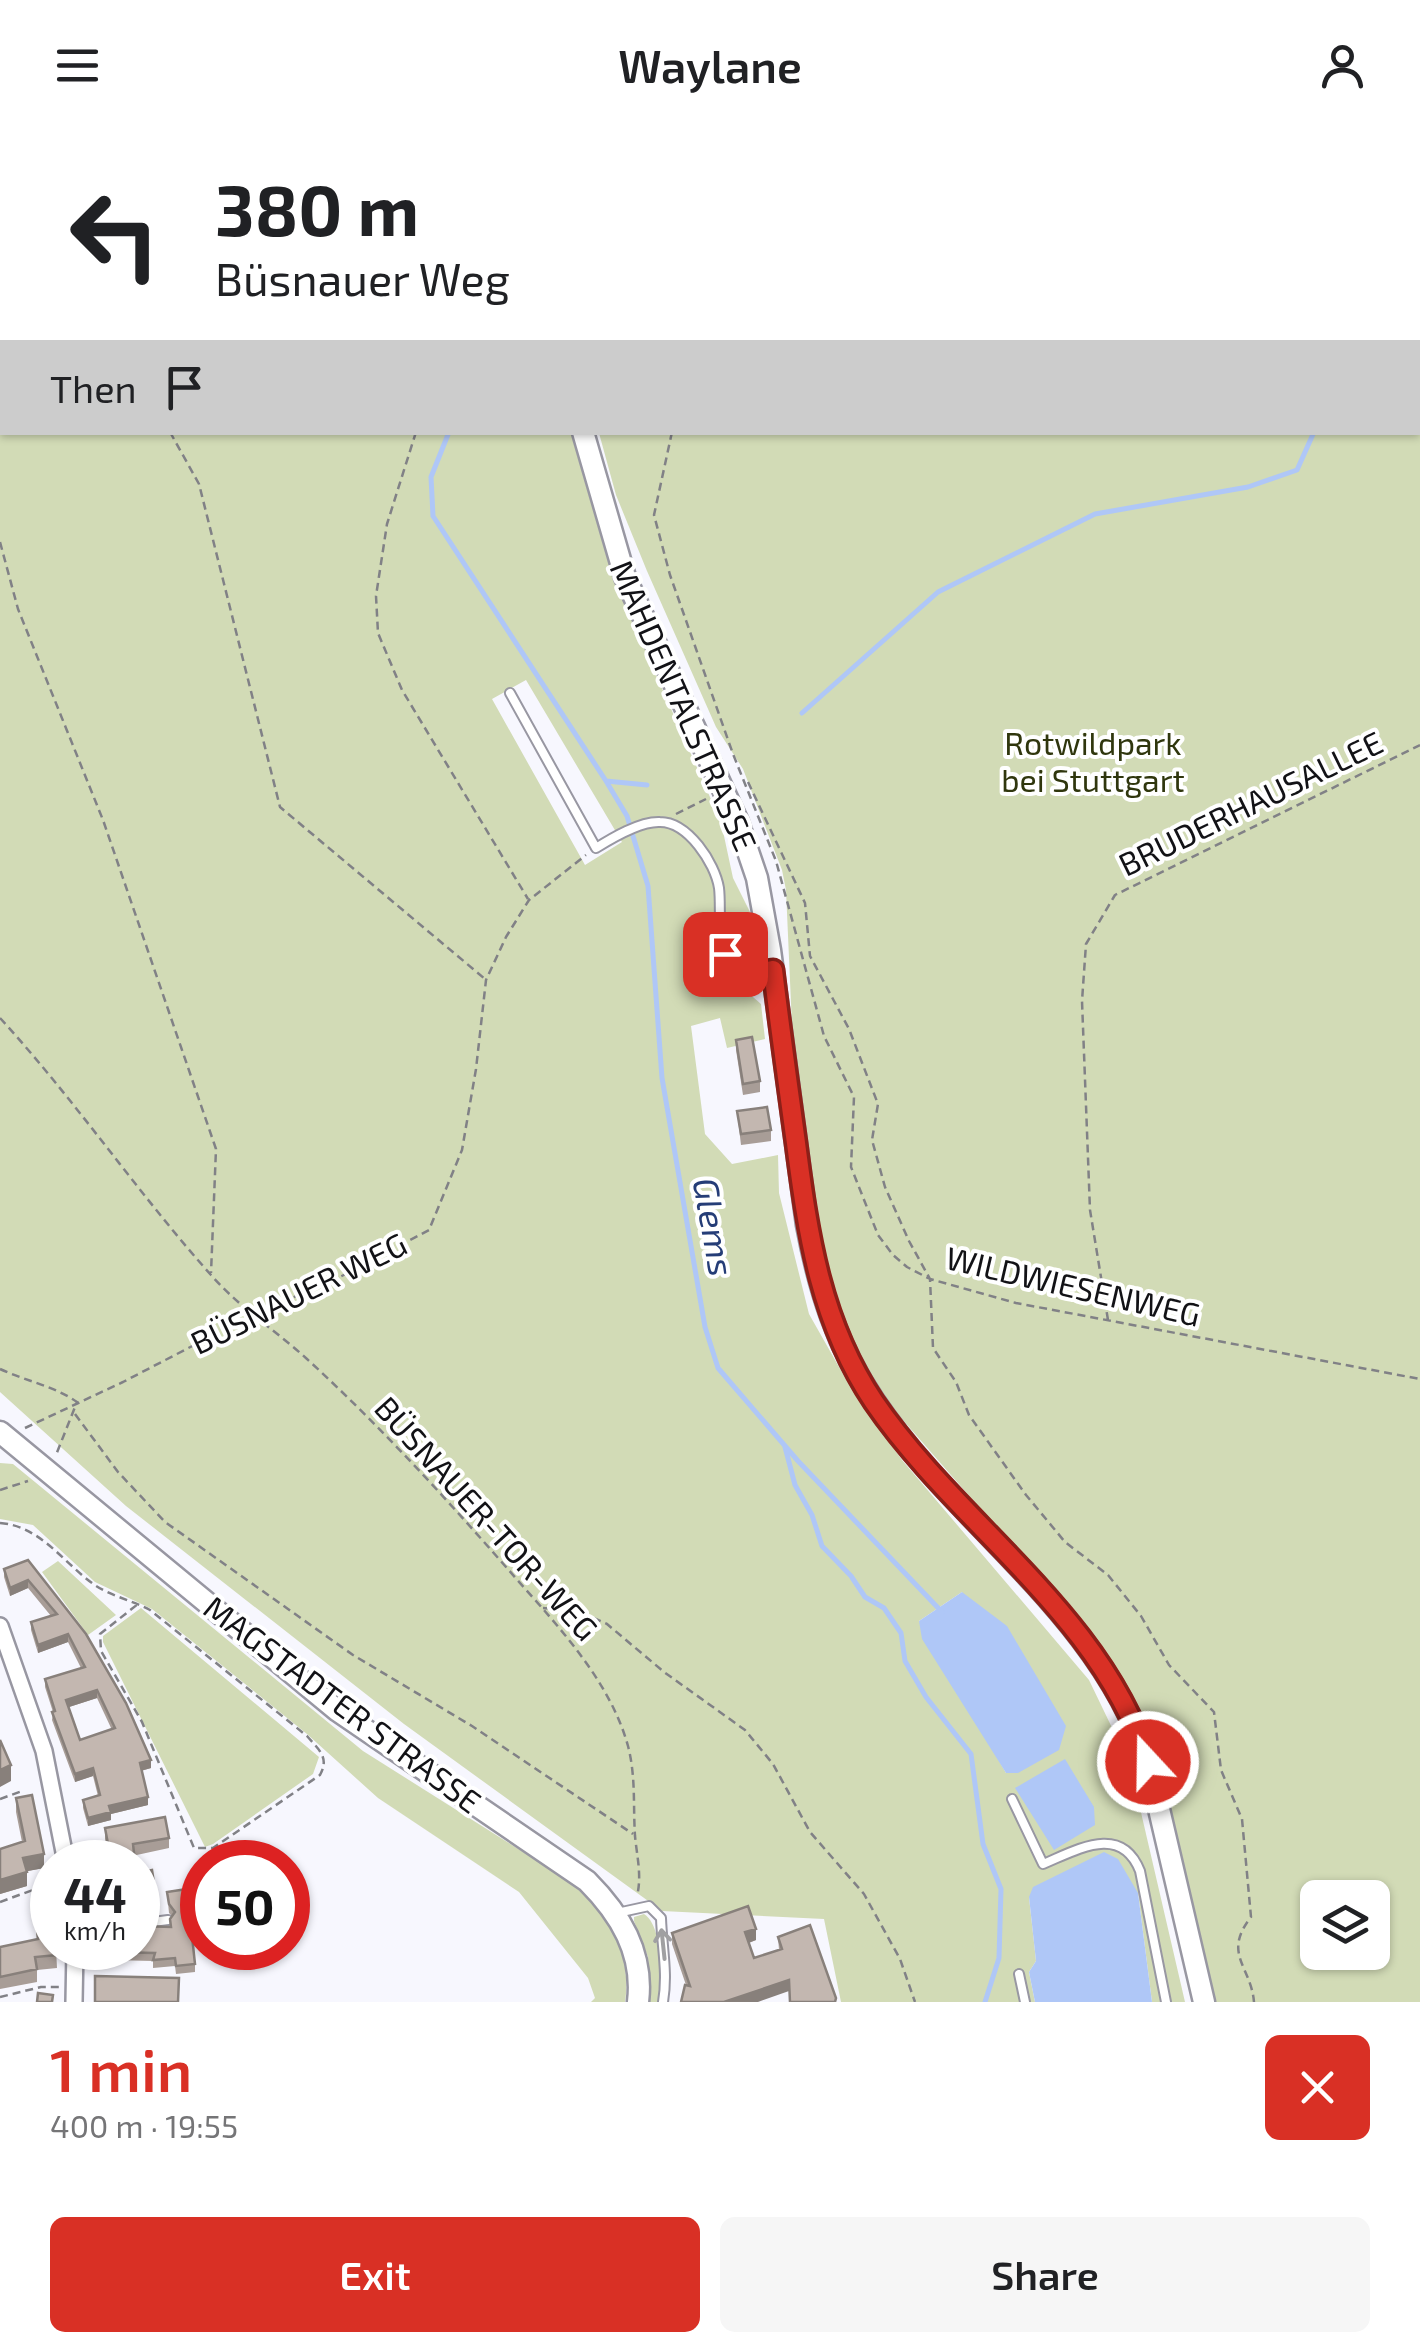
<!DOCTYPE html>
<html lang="en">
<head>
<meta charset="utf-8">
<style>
  :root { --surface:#fff; --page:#f6f6f6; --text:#202124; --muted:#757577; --accent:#d93025 }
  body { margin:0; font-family:"Exo 2",sans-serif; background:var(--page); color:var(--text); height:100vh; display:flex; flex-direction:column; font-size:38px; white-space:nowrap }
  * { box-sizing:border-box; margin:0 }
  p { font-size:32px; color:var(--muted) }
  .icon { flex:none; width:55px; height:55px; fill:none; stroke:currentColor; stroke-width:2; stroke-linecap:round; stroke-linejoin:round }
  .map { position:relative; height:1872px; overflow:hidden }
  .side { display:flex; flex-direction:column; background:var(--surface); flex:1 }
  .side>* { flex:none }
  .top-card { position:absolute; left:0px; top:0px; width:1420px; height:305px; box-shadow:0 2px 8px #0004; background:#fff; color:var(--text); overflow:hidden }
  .tools { position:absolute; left:1300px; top:1750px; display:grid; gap:20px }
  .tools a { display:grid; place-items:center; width:90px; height:90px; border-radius:15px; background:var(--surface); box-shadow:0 2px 8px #0004; font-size:50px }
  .speed { position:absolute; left:30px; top:1710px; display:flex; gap:20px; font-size:50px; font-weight:700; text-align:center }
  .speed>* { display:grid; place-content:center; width:130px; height:130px; border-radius:50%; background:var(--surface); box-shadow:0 2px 8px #0004; line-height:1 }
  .speed small { font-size:25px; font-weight:400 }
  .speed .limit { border:15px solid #d22; background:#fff; color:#111 }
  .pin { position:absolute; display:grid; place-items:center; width:85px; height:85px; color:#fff; margin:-42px; border-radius:20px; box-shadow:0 5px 15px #0006 }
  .me { position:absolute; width:110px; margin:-55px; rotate:339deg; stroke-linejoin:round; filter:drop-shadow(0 0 8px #0008) }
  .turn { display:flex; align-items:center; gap:35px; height:210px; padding:0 50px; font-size:45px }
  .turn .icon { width:130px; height:130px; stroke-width:2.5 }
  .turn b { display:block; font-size:70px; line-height:85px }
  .then { display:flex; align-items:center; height:95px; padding:0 50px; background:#0003; gap:20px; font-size:38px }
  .round { display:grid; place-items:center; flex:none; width:105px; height:105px; border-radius:15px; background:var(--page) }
  .headline { display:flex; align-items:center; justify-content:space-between; height:170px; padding:0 50px }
  h1 { font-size:60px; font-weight:600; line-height:75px; color:var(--accent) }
  .cta { display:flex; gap:20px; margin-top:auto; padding:20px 50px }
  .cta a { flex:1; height:115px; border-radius:15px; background:var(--accent); color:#fff; font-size:40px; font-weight:600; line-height:115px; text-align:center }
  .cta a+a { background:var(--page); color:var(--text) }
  header { display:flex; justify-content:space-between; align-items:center; height:130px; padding:0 50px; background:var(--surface); font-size:45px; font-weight:600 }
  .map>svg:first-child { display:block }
  .green { fill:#d2dbb6; fill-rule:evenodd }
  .water { fill:#afc7f7 }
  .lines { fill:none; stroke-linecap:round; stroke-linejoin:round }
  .stream { stroke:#afc7f7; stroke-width:5 }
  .lane-casing { stroke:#9897a2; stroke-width:12 }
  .street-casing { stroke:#9897a2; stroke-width:20 }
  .secondary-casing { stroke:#9897a2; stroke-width:25 }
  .path { stroke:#818186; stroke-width:2.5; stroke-dasharray:8 5; stroke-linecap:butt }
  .lane { stroke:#fff; stroke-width:8 }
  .street { stroke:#fff; stroke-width:15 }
  .secondary { stroke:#fff; stroke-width:20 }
  .wall { fill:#a89d97; fill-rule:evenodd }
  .shaded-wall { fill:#88807b }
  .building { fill:#c3b7b0; stroke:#88807b; stroke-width:2.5; fill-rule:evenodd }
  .oneway { stroke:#a0a0a2 }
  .route-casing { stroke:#8d1f18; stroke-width:25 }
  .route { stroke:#d93025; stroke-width:18 }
  .labels { text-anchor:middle; stroke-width:8; stroke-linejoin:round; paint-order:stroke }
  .street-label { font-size:32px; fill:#121216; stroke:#fff }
  .park-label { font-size:32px; fill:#2f360d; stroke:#fff }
  .water-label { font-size:35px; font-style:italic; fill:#253d77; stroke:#fff }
</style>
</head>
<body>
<header><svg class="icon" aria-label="menu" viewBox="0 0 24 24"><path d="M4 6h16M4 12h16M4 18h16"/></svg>Waylane<svg class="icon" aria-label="person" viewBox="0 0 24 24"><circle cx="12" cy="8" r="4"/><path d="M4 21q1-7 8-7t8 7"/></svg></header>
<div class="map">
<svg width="1420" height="1872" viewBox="0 0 1420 1872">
  <rect width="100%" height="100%" fill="#f7f7fe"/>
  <path class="green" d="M0,0l381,2h-379v300l569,1 41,142 109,247 12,56 18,36 -13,70 23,20 4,35 -38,9 -7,-30 -29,8 14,108 27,30 46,-9 1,38 30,121 38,67 55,79 187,220 41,85 55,237h-33l-14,-109 -109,4 7,64 -7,11 6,30h-194l-17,-83 -162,-8 -258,-187 -278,-218 -126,-114zM526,550l96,162 -37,23 -93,-166zM962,1462l56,181h-12l-87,-152z
    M407,0h1013v1872h-205l-69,-270 -17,-42 -28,-43 -226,-259 -43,-90 -19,-96 -21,-176 -6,-136 -4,-20 -39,-101 -27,-42 -69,-156 -31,-76 -17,-62 819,-1v-300zM1318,1768h54v54h-54z
    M0,1333l13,1 350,287 206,130c37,32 64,70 56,121h-34l4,-4 -7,-20 -69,-86 -141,-94 -71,-64 -155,-125 -57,-27 -62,-57 -33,-6z
    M58,1431l58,54 -28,20 -46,-63z
    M141,1478l178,149 -6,17 -100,70 -8,3 -102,-205v-6z
    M644,1784c20,13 17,66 15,88h-9l-2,-45 -14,-36v-4z"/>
  <path class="water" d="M962,1462l45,34 59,100 -7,24 -41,23h-12l-84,-134 -3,-18z
    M1065,1629l29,48 1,18 -41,25 -39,-62z
    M1104,1722l14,7 20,34 14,109h-117l-6,-30 7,-11 -7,-64 4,-10z"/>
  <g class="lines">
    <path class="stream" d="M193,0l1,2
      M1418,206l2,-1
      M449,302l-18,45 2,39 173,265 21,35 21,70 14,192 43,249 13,41 80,93 144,151
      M802,583l136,-121 157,-78 153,-27 49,-17 17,-38
      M606,651l41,4
      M785,1317l10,38 17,30 10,31 29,30 14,21 19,11 17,25 4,28 21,36 45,57 12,90 18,45 -2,69 -14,44"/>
    <defs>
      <path id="lane" d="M328,0l3,2
        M510,563l86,155c16,-10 44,-27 64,-26 28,0 55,41 59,66 3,23 -5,65 17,81 11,8 24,3 37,1
        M1012,1669l31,65c34,-14 78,-41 97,7l26,131
        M617,1783l32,-7 12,12c1,30 7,55 2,84
        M138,1794l30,-4
        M1019,1844l6,28"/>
      <path id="street" d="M0,1496l44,125 22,111
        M74,1872l1,-54"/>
      <path id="secondary" d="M388,0l2,2
        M583,302l42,145 113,245 19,56 13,72 37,275c12,64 30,122 67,176 84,125 227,213 274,361l56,240
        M0,1302l338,279 249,170c33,33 57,72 51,121"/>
    </defs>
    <use href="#lane" class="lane-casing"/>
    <use href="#street" class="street-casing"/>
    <use href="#secondary" class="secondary-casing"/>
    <path class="path" d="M172,0l2,2
      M654,0l1,2
      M0,42l2,3
      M1418,68l2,-1
      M170,302l29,52 81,323 205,172
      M416,302l-29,92 -11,72 2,37 24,57 126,209
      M672,302l-18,83 16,60 63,179 43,107 48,175 30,61 -3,70 27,68 15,20 14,12 23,12 86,24 404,76
      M0,412l18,67 85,211 113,329 -5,124
      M748,652l57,121 5,53 39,73 29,75 -6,36 13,47 24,54 21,38 3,69 23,34 13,33 57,80 39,47 43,33 33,41 28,49 45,47 7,58 21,49 9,98c-29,37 0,49 3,85
      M676,684l30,-15
      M0,888c75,82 137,174 211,257 31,35 63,54 96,84 71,65 136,136 199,208 46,53 103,110 122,179 8,31 5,60 7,90 2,21 7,40 2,60
      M1108,1190l-18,-110 -8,-209 4,-57 29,-49 305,-150
      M0,1239c26,12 54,17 77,33l-21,53
      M75,1284l43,58 47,50 188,133 119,71 161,108
      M25,1298l98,-46 127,-66 88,-38 91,-48 33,-80 14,-81 10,-89 20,-43 23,-37 57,-45
      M0,1360l28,-9
      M0,1393c40,3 62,38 92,60 17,13 40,17 58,27l157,126c11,13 23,21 13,39l-107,73h-19l-52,-126 -41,-71 -1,-17 38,-30
      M543,1478l35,3 29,13 57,48 81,58 28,34 37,68 54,62 36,65 15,43
      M0,1669l22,-8
      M0,1772l52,-19
      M0,1867l41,-10h18"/>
    <use href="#lane" class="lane"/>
    <use href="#street" class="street"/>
    <use href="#secondary" class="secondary"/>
  </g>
  <path class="wall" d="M736,910l24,41v11l-17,3 -7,-45z
    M737,981l34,19v11l-30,4z
    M28,1430l123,208 -10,3 7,34 -37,9v6l-23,6 -5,-18v-8l15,-4 -5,-20 -18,6 -23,-62 1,-8 -8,-25v-8l36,-11 -13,-26 -30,11 -7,-23v-8l20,-6 -23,-28 -18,8 -6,-19v-8zM97,1568l15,32 -32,10 -11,-33z
    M16,1668l28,70 -17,3v15l-27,8v-45l22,-7 -6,-30z
    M105,1698l64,10v10l-60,13 -4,-22z
    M138,1743l17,17v11l-17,2z
    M167,1762l28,72v8l-19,2 -1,-8 -22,2v-7l-42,-1v-12l60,-21 -1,-8 2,-3 -3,-3z
    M34,1769l22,49 1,20 -20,2v12l-37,7v-42l37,-7z
    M810,1795l-21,66 -103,-6 -14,-41v-11l84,7 -7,3 5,15 25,-8 -1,-13z"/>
  <path class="shaded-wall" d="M28,1450v8l-18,8v-8z
    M68,1504v8l-30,11v-8z
    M97,1560v8l-31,10v-8z
    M151,1630v8l-11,3v-8z
    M11,1635v16l-11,6v-17z
    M93,1638v8l-18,6v-8z
    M148,1667v8l-37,9v6l-23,6v-8l21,-12z
    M44,1724v14l-21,4v-14z
    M27,1742v14l-27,8v-14z
    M756,1799v11l-11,4v-12z
    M789,1850v11l-31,11h-34z"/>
  <path class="building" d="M752,907l8,44 -17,3 -7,-44z
    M767,977l4,23 -30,4 -4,-23z
    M28,1430l58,74 40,69 25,57 -11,3 8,34 -39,9 2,6 -23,6 -5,-18 17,-5 -7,-27 -18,6 -23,-62 3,-1 -10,-32 40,-12 -17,-33 -30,11 -7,-23 26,-8 -29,-34 -18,8 -6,-19zM97,1560l18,38 -35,12 -14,-40z
    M0,1610l11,25 -11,5z
    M32,1665l12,59 -21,4 4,14 -27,8v-31l25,-8 -9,-43z
    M165,1687l4,21 -36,6 2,18h-41l17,-2 -6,-32z
    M152,1740l3,20 -17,2v-19z
    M187,1759l8,75 -19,2 -1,-8 -22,2 2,-7 -44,-1v-4h27v-22l33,1 -1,-8 5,-7 -6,-8 -2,-12z
    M52,1768v50h4l1,7 -22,2 2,12 -37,8v-30l38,-8 -4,-40z
    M748,1776l8,23 -11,3 9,26 28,-9 -4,-12 32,-12 26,73 -1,4h-45l-1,-22 -65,22h-43l4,-17 5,1 -18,-53z
    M95,1846l84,2 -1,24h-83z
    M38,1863l15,2 -1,7h-15z"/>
  <defs><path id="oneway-shaft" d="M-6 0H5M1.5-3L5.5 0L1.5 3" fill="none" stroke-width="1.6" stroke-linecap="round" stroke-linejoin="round" transform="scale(2.5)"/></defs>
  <use class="oneway" href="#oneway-shaft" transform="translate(663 1814) rotate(-96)"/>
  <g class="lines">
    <defs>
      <path id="route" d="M725,824c13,22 24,20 48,16 7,58 15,115 23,173 12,93 25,180 78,259 84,123 228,212 274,360"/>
    </defs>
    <use href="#route" class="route-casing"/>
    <use href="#route" class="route"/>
  </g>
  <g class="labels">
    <g class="street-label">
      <text transform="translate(683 576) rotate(66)" y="11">MAHDENTALSTRASSE</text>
      <text transform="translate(1251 674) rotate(-26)" y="11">BRUDERHAUSALLEE</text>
      <text transform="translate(1073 1157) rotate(13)" y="11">WILDWIESENWEG</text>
      <text transform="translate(299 1164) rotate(-26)" y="11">BÜSNAUER WEG</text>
      <text transform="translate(486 1389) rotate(48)" y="11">BÜSNAUER-TOR-WEG</text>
      <text transform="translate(342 1575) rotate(37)" y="11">MAGSTADTER STRASSE</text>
    </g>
    <g class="park-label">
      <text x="1093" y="625">Rotwildpark<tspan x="1093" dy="37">bei Stuttgart</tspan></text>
    </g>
    <g class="water-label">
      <text transform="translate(713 1097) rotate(80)" y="12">Glems</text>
    </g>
  </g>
</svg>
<div class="tools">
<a><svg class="icon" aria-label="layers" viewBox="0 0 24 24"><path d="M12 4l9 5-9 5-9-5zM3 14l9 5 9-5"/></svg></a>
</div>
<div class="speed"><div>44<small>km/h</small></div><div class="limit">50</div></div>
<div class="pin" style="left:725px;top:824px;background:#d93025"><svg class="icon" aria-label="arrive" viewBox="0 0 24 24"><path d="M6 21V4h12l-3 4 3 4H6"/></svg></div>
<svg class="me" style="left:1148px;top:1632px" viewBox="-20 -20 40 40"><circle r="17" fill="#d93025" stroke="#fff" stroke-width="3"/><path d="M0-11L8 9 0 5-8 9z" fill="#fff"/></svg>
<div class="top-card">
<div class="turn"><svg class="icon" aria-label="left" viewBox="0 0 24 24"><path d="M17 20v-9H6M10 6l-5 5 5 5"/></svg><div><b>380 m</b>Büsnauer Weg</div></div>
<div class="then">Then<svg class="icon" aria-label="arrive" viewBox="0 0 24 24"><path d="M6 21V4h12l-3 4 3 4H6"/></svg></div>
</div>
</div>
<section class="side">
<div class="headline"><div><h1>1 min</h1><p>400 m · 19:55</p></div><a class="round" style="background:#d93025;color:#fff"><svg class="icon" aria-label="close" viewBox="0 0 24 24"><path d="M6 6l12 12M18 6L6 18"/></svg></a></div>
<div class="cta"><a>Exit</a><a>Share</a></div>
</section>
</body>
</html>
